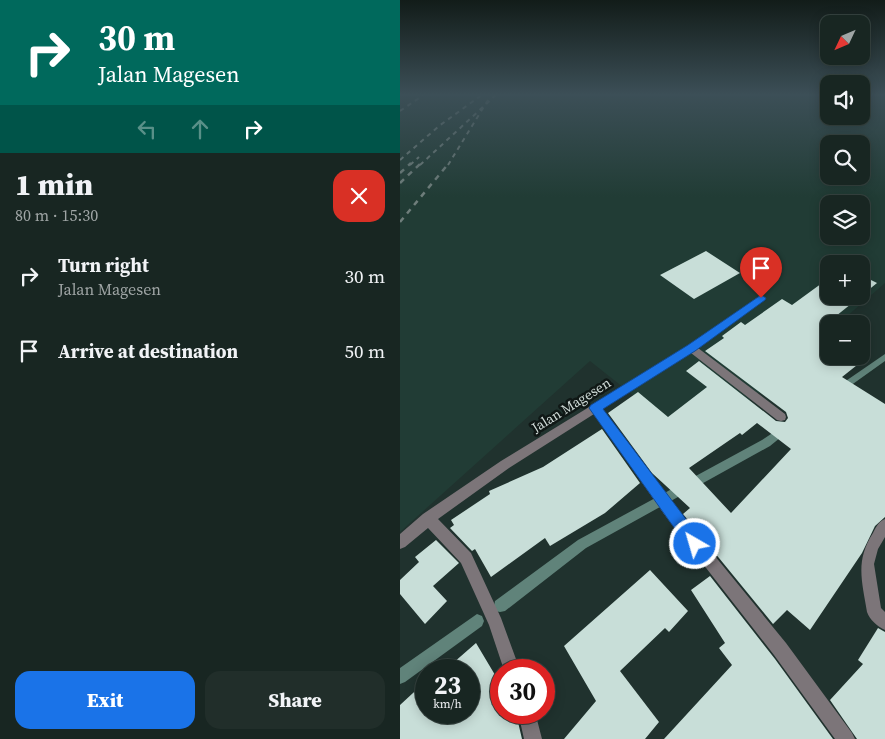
<!DOCTYPE html>
<html lang="en">
<head>
<meta charset="utf-8">
<style>
  :root { --surface:#182622; --page:#212e2a; --text:#f1f3f6; --muted:#9fa5a5; --line:#364340; --accent:#1a73e8 }
  body { margin:0; font-family:"Source Serif 4",serif; background:var(--page); color:var(--text); height:100vh; display:flex; flex-direction:column; font-size:19px; white-space:nowrap }
  * { box-sizing:border-box; margin:0 }
  p { font-size:16px; color:var(--muted) }
  .icon { flex:none; width:28px; height:28px; fill:none; stroke:currentColor; stroke-width:2; stroke-linecap:round; stroke-linejoin:round }
  .map { position:relative; flex:1; overflow:hidden }
  .side { display:flex; flex-direction:column; background:var(--surface); width:400px }
  .side>* { flex:none }
  .hud { background:#00695c; color:#fff; overflow:hidden }
  .needle { width:32px; rotate:226deg }
  .fabs { position:absolute; left:420px; top:15px; display:grid; gap:10px }
  .fabs a { display:grid; place-items:center; width:50px; height:50px; border-radius:10px; background:var(--surface); box-shadow:0 2px 12px #0003,0 0 0 1px var(--line); font-size:25px }
  .speed { position:absolute; left:15px; top:659px; display:flex; gap:10px; font-size:25px; font-weight:700; text-align:center }
  .speed>* { display:grid; place-content:center; width:65px; height:65px; border-radius:50%; background:var(--surface); box-shadow:0 2px 12px #0003,0 0 0 1px var(--line); line-height:1 }
  .speed small { font-size:12px; font-weight:400 }
  .speed .limit { border:8px solid #d22; background:#fff; color:#111 }
  .pin { position:absolute; display:grid; place-items:center; width:42px; height:42px; color:#fff; margin:-51px -21px; border-radius:50% 50% 50% 0; rotate:-45deg; box-shadow:0 0 5px #0007 }
  .pin .icon { rotate:45deg }
  .me { position:absolute; width:55px; margin:-28px; rotate:322deg; stroke-linejoin:round; filter:drop-shadow(0 0 4px #0008) }
  .turn { display:flex; align-items:center; gap:18px; height:105px; padding:0 15px; font-size:22px }
  .turn .icon { width:65px; height:65px; stroke-width:2.5 }
  .turn b { display:block; font-size:35px; line-height:42px }
  .lanes { display:flex; align-items:center; height:48px; padding:0 15px; background:#0003; justify-content:center; gap:25px; direction:ltr }
  .lanes .off { opacity:.35 }
  .round { display:grid; place-items:center; flex:none; width:52px; height:52px; border-radius:15px; background:var(--page) }
  .head { display:flex; align-items:center; justify-content:space-between; height:85px; padding:0 15px }
  h1 { font-size:30px; font-weight:800; line-height:38px }
  .primary-button { display:flex; gap:10px; margin-top:auto; padding:10px 15px }
  .primary-button a { flex:1; height:58px; border-radius:15px; background:var(--accent); color:#fff; font-size:20px; font-weight:800; line-height:58px; text-align:center }
  .primary-button a+a { background:var(--page); color:var(--text) }
  ul { padding:0; list-style:none }
  li { display:flex; align-items:center; gap:15px; height:75px; padding:0 15px }
  li div { flex:1 }
  li b { display:block; font-size:19px }
  li em { font-style:normal }
  main { display:flex; flex:1; min-height:0 }
  .map>svg:first-child { display:block }
  .built { fill:#213c35; fill-rule:evenodd }
  .lines { fill:none; stroke-linecap:round; stroke-linejoin:round }
  .stream { fill:#60837a; fill-rule:evenodd }
  .building { fill:#c8ded8; fill-rule:evenodd }
  .street { fill:#7c7579; fill-rule:evenodd }
  .rail-far1 { stroke:#6f7e7b; stroke-width:2; stroke-dasharray:4.5 4.5; stroke-linecap:butt }
  .rail { stroke:#6f7e7b; stroke-width:2.5; stroke-dasharray:5.5 5.5; stroke-linecap:butt }
  .route { fill:#1a73e8; stroke:#114b97 }
  .labels { text-anchor:middle; stroke-width:5; stroke-linejoin:round; paint-order:stroke }
  .street-label { font-size:14px; fill:#d0dbd8; stroke:#101816 }
</style>
</head>
<body>
<main>
<section class="side">
<div class="hud">
<div class="turn"><svg class="icon" aria-label="right" viewBox="0 0 24 24"><path d="M7 20v-9h11M14 6l5 5-5 5"/></svg><div><b>30 m</b>Jalan Magesen</div></div>
<div class="lanes"><svg class="icon off" aria-label="left" viewBox="0 0 24 24"><path d="M17 20v-9H6M10 6l-5 5 5 5"/></svg><svg class="icon off" aria-label="ahead" viewBox="0 0 24 24"><path d="M12 20V5M6 11l6-6 6 6"/></svg><svg class="icon" aria-label="right" viewBox="0 0 24 24"><path d="M7 20v-9h11M14 6l5 5-5 5"/></svg></div>
</div>
<div class="head"><div><h1>1 min</h1><p>80 m · 15:30</p></div><a class="round" style="background:#d93025;color:#fff"><svg class="icon" aria-label="close" viewBox="0 0 24 24"><path d="M6 6l12 12M18 6L6 18"/></svg></a></div>
<ul>
<li><svg class="icon" aria-label="right" viewBox="0 0 24 24"><path d="M7 20v-9h11M14 6l5 5-5 5"/></svg><div><b>Turn right</b><p>Jalan Magesen</p></div><em>30 m</em></li>
<li><svg class="icon" aria-label="arrive" viewBox="0 0 24 24"><path d="M6 21V4h12l-3 4 3 4H6"/></svg><div><b>Arrive at destination</b></div><em>50 m</em></li>
</ul>
<div class="primary-button"><a>Exit</a><a>Share</a></div>
</section>
<div class="map">
<svg width="485" height="739" viewBox="0 0 485 739">
  <rect width="100%" height="100%" fill="#20322e"/>
  <path class="built" d="M0,94h429v22h32v-22h24v189l-47,41h-9v8l-132,114 -107,-85 -190,171zM429,144h32v32h-32zM429,204h32v32h-32zM429,264h32v32h-32z"/>
  <g class="lines">
    <path class="stream" d="M485,354v7l-42,30h-6l-2,-2 2,-2z
      M383,426l3,1 2,3 -2,3 -16,13 -184,102 -81,63 -5,1 -5,-1 -1,-5 1,-5 83,-61 184,-100z
      M77,614l5,2 2,5 -2,5 -77,56 -5,2v-16z"/>
  </g>
  <path class="building" d="M306,251l34,22 -46,26 -34,-24z
    M461,275l16,8 -16,13z
    M429,278v18h32l-35,28 3,2v30h32v-9l10,7 -29,23 43,27v113l-10,9 -13,27 -52,77 -23,-20 -14,14 -90,-110 7,-6 -38,-35 -44,-60 30,-21 30,25 39,-30 -21,-16 13,-10 77,60 9,1 3,-4 -2,-6 -81,-61 19,-13 -2,-2 19,-14 4,3 37,-26 10,6zM357,423l34,26 -60,64 -42,-45 51,-35 2,2z
    M202,429l38,54 -35,30 -55,33 -5,-8 -54,39 -16,-28 -3,2 -22,-23 4,-3 -3,-5 39,-26 -1,-3 54,-24z
    M36,540l23,23 -26,23 14,15 -22,23 -25,-30v-14l19,-18 -4,-5z
    M250,570l38,41 -19,21 -4,-4 -45,43 39,51 -14,17h-81l32,-38 -32,-55z
    M310,576l65,83 58,80h-169l68,-74 -13,-17 6,-5 -34,-53z
    M478,628l7,4v107h-28l-27,-39 33,-36 -5,-4z
    M76,643l25,42v27h11l6,10 4,17h-122v-34l26,-24v31h43v-42h-24z"/>
  <g class="lines">
    <path class="street" d="M361,295l4,3 -1,2 -66,48 87,66 1,3 -1,3 -4,1 -4,-1 -86,-67 -89,56 72,97 112,137 66,90 3,6h-20l-61,-84 -110,-141 -70,-100 -85,54 -71,51 33,34 30,65 19,52h-16l-15,-45 -28,-62 -33,-35 -23,19 -5,2v-15l23,-20 78,-53 186,-114z
      M485,519v18l-7,12 -4,15 7,44 4,4v18c-8,-4 -15,-10 -18,-18 -5,-31 -12,-51 6,-79 3,-6 6,-12 12,-14z
      M118,712h17l7,27h-18z"/>
    <path class="rail-far1" d="M0,111l25,-17
      M0,160l39,-34 44,-32
      M10,165l9,-8
      M20,165l77,-71
      M48,165l40,-65"/>
    <path class="rail" d="M0,173l11,-10
      M0,183l21,-20
      M0,222l49,-59"/>
  </g>
  <linearGradient id="sky" x2="0" y2="1"><stop stop-color="#121c19"/><stop offset="0.48" stop-color="#3c4f57"/><stop offset="1" stop-color="#3c4f57" stop-opacity="0"/></linearGradient>
  <rect width="485" height="197" fill="url(#sky)"/>
  <path class="route" d="M361,295l5,3 -1,2 -70,51 -92,58 98,130 2,5 -2,6 -6,2 -5,-2 -101,-142 2,-3 97,-60z"/>
  <g class="labels">
    <g class="street-label">
      <text transform="translate(171 405) rotate(-32)" y="5">Jalan Magesen</text>
    </g>
  </g>
</svg>
<div class="fabs">
<a><svg class="needle" viewBox="-14 -14 28 28"><path d="M0-13l5 13h-10z" fill="#e53935"/><path d="M0 13l5-13h-10z" fill="#9fa5a5"/></svg></a>
<a><svg class="icon" aria-label="sound" viewBox="0 0 24 24"><path d="M4 9h4l5-4v14l-5-4H4zM17 9q2 3 0 6"/></svg></a>
<a><svg class="icon" aria-label="search" viewBox="0 0 24 24"><circle cx="10" cy="10" r="6"/><path d="M15 15l6 6"/></svg></a>
<a><svg class="icon" aria-label="layers" viewBox="0 0 24 24"><path d="M12 4l9 5-9 5-9-5zM3 14l9 5 9-5"/></svg></a>
<a>+</a>
<a>−</a>
</div>
<div class="speed"><div>23<small>km/h</small></div><div class="limit">30</div></div>
<div class="pin" style="left:361px;top:298px;background:#d93025"><svg class="icon" aria-label="arrive" viewBox="0 0 24 24"><path d="M6 21V4h12l-3 4 3 4H6"/></svg></div>
<svg class="me" style="left:295px;top:544px" viewBox="-20 -20 40 40"><circle r="17" fill="#1a73e8" stroke="#fff" stroke-width="3"/><path d="M0-11L8 9 0 5-8 9z" fill="#fff"/></svg>
</div>
</main>
</body>
</html>
